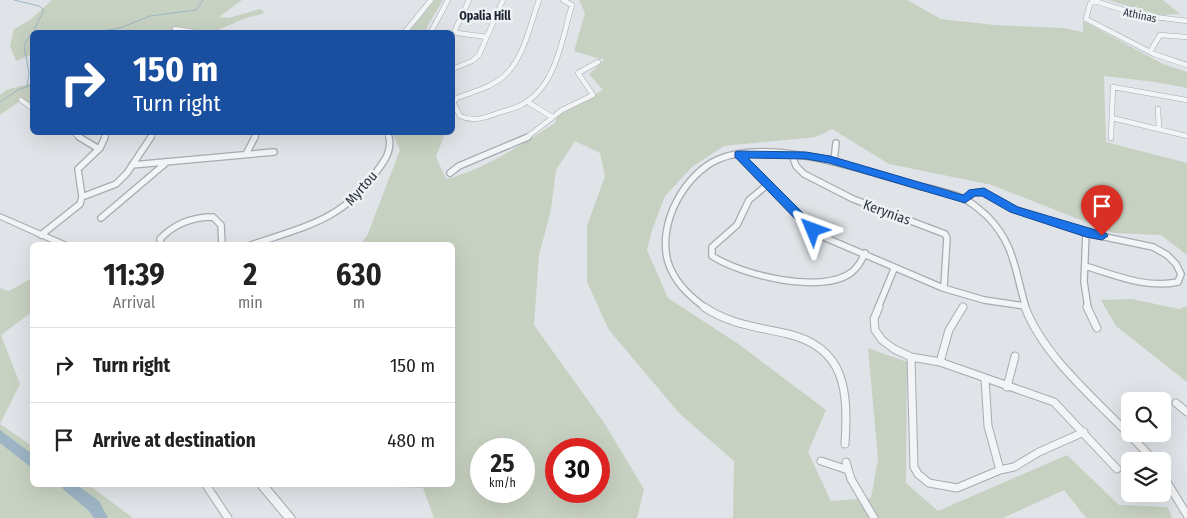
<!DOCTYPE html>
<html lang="en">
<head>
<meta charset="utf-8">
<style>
  :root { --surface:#fff; --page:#f6f6f6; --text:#222; --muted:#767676; --line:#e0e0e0 }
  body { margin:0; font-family:"Fira Sans Condensed",sans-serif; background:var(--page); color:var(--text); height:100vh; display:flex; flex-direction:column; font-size:19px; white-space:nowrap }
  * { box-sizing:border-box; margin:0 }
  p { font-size:16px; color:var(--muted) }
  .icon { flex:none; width:28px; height:28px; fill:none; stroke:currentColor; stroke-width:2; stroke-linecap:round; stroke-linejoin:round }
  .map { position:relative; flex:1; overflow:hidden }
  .drawer { position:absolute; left:30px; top:242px; width:425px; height:245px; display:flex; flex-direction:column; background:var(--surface); border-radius:8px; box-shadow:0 5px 20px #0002 }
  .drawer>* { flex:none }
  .banner { position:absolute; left:30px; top:30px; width:425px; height:105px; border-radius:8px; box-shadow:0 5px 20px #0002; background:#1a4fa0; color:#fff; overflow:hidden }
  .tools { position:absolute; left:1121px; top:392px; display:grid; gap:10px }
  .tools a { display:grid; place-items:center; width:50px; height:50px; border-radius:8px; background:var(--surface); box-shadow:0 5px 20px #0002; font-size:25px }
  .speed { position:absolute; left:470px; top:438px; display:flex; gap:10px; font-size:25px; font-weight:700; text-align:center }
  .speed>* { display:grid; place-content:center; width:65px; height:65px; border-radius:50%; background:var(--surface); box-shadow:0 5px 20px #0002; line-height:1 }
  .speed small { font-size:12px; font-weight:400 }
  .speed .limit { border:8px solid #d22; background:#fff; color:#111 }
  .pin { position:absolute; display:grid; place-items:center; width:42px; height:42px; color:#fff; margin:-51px -21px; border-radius:50% 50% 50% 0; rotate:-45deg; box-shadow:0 0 5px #0007 }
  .pin .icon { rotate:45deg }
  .me { position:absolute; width:55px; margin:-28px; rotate:314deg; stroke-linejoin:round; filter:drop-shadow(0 0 4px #0008) }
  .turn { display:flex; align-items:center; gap:18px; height:105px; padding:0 20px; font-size:22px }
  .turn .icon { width:65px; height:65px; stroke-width:2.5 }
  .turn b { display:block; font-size:35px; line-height:42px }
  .eta { display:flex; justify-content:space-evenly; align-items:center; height:85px; text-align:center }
  .eta b { font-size:30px; font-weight:700; line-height:35px }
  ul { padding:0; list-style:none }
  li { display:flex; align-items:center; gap:15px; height:75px; padding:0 20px; border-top:1px solid var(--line) }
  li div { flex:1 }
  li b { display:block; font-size:19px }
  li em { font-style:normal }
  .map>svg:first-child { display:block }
  .green { fill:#c7d1c1; fill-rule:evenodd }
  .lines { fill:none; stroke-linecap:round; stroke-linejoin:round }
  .stream { stroke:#9db5c5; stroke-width:1 }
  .river { fill:#9db5c5; fill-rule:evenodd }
  .minor-far2-casing { stroke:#a6abb2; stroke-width:5.5 }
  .minor-far1-casing { stroke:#a6abb2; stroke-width:8 }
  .minor-casing { stroke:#a6abb2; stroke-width:9 }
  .tertiary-casing { stroke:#a6abb2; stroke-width:2 }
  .minor-far2 { stroke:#f2f4f6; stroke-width:4.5 }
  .minor-far1 { stroke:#f2f4f6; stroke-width:5.5 }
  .minor { stroke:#f2f4f6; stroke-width:7 }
  .tertiary { fill:#f2f4f6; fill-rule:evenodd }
  .route { fill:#1a73e8; stroke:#114b97 }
  .labels { text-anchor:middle; stroke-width:5; stroke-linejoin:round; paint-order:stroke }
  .far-street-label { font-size:11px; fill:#2a333e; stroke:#eff2f5 }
  .far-neighbourhood-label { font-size:12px; font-weight:bold; fill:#1c242f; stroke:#eff2f5 }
  .street-label { font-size:14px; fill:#2a333e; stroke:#eff2f5 }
</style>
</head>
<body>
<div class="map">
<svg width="1187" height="518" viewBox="0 0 1187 518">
  <rect width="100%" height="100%" fill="#e0e4e8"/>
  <path class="green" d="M52,0h190l-23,17 9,1 32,-9 5,4 -19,5 -33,14h-181v22l-16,7 -6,-15 4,-17 16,-9z
    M434,0h9l-15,25 -2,7h-18z
    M579,0h328l34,19 54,6 68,3 20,4v-11l80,43 24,8v16l-32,-6 -51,-6 2,66 81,21v92l-26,-20 -47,-2 -122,-48 -103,-21 -57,-35 -16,8 -92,9 -32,21 -27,29 -13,34 -5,20 21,48 72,47 86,65 -18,42 23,49 40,-3 7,-39 -10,-111 39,14 -1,121 32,28 129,-56 52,50 49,2 4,11h-86l-22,-28 -61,28h-270l1,-57 -55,-48 -70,-83 -22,-48v-56l18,-50 -5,-23 -25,-12 -19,29 -5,40 -12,45 -5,70 71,99 39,65 -7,29h-203l-11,-30 -27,-1 56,-2v-240h-92l7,-9 33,-86 -8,-17h53l-9,24 10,22c39,-10 75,-34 109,-56l2,-7 46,-26 -14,-16 15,-14 -30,-9 11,-38zM481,449h43v42h-43zM556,449h43v42h-43z
    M1108,0h55l17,14 -22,1z
    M32,83v23l-12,-5 -20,14v-20l6,-5z
    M32,278v34l-31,23 19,49 -20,40 32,22v39h57l44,33h-133v-230l9,3z
    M1132,299l47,10 8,-3v76l-71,-56 -15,-26z"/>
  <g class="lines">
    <path class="stream" d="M14,0l25,6 5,4 -11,22
      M98,32l22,-4 30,-12 46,-6 7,-10
      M27,86l2,-13 -5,-28 8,-12
      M0,102l18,-12 14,-5"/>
    <path class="river" d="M0,430l32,24v13l-4,-2 -28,-22z
      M61,485h16l22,16 9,17h-14l-5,-7 -26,-22z"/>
    <defs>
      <path id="minor-far2" d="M469,0l-14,30 2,3 30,4
        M539,0c-9,25 -15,59 -36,77 -13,11 -31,15 -46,21l-4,4 7,14c13,6 25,2 38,-3 8,-3 17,-4 25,-9 34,-19 39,-66 49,-99l-9,-5
        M1092,0l47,15 48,6
        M1095,1l-5,3 -4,15 68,35 33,11
        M175,29l19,3
        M405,32l26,-32
        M431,32l17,-32
        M1150,52l10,-17 27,2
        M452,69l20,-8 7,-6 24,-55
        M21,100l11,8
        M528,102l24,15
        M1158,109l1,20
        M1112,118l75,18
        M72,132l9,6
        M387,132l2,6
        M104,138l3,-6
        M150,138l4,-6
        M254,138l3,-6
        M526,138l36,-28 31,-15 -15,-22 20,-11
        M1111,138l2,-51 74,13"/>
      <path id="minor-far1" d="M79,137l20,12
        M246,154l9,-17
        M738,155l56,58 32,25 117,50 41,12 41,6
        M792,155l4,11 8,8 49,25 92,35 2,4 -3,48
        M834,161l2,-18
        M132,165l142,-13
        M450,173l9,-7 69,-29
        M767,185l-18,15 -12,25 -25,22v9c29,19 110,39 140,16 6,-5 10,-12 13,-19
        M82,197l34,-13 11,-11 24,-36
        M965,199l8,-6 10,-1 31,17 72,24 67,14 14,8 9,9 5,10 -3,8c-32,7 -63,-7 -93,-16
        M101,218l66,-56
        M1086,233l-2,49 4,26
        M41,235l39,-31 2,-7 -4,-28 22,-21 5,-11
        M161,245l-1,-6c15,-16 32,-22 53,-22l8,8 1,20
        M251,245c52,-18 93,-25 126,-74 8,-11 15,-20 12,-34
        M706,308c-16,-11 -32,-27 -38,-46 -11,-38 16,-88 51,-103 51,-22 145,11 196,26 16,4 36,7 51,15 8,4 14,10 21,16 28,28 28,56 39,92
        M878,308l16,-39"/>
      <path id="minor" d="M704,307c27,18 54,20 84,27 59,14 60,59 57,110
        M879,307l-5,12 1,11 7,10 12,9 17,8 29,5 114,40 63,67
        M1025,307c21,57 89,107 129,154
        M1087,307l10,21
        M911,357l3,110 4,7 11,9 28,5 43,-18 14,-3 25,-15 45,-20
        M940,362l9,-32 14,-23
        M985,379l3,47 12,44
        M1007,387l8,-31
        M1176,403l11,9
        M821,461l27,9
        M846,462l5,17 23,39
        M1162,474l25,41
        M206,485l22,33"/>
      <path id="tertiary" d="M0,214l67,29 1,2h-10l-58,-26z
        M258,485h10l25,30 2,3h-11l-25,-30z"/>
    </defs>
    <use href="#minor-far2" class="minor-far2-casing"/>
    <use href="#minor-far1" class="minor-far1-casing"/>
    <use href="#minor" class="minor-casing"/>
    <use href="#tertiary" class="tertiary-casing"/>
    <use href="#minor-far2" class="minor-far2"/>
    <use href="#minor-far1" class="minor-far1"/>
    <use href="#minor" class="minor"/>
    <use href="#tertiary" class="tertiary"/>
  </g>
  <path class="route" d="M738,151l68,1 24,4 133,39 6,-5 15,-2 34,19 88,26 2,3 -6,4 -16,-3 -76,-25 -28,-16h-7l-10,7 -136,-40 -23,-4 -58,-1 69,69v6h-8l-74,-76v-5z"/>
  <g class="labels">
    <g class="far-street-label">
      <text transform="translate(1140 15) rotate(12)" y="4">Athinas</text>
    </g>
    <g class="far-neighbourhood-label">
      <text x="485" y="20">Opalia Hill</text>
    </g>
    <g class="street-label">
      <text transform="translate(361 188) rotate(-49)" y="5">Myrtou</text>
      <text transform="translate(887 212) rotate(20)" y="5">Kerynias</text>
    </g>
  </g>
</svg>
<div class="tools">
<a><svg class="icon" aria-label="search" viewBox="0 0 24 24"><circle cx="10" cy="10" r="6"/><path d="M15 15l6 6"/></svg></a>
<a><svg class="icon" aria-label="layers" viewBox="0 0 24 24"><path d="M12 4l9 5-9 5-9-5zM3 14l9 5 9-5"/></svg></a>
</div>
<div class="speed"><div>25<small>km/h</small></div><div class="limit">30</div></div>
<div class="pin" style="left:1102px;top:236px;background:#d93025"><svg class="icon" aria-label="arrive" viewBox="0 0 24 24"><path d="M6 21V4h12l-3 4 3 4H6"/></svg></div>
<svg class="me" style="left:813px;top:230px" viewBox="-20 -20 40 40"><path d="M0-17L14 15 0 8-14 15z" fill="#1a73e8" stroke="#fff" stroke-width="4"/></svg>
<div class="banner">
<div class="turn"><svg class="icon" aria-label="right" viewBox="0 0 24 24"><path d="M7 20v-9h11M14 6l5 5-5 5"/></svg><div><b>150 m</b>Turn right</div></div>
</div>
<section class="drawer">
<div class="eta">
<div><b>11:39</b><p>Arrival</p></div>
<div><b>2</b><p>min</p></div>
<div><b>630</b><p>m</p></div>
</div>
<ul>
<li><svg class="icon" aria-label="right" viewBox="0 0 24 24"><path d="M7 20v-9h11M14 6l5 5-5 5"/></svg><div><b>Turn right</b></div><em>150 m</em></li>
<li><svg class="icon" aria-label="arrive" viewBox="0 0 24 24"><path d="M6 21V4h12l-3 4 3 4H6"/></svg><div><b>Arrive at destination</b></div><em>480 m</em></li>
</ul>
</section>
</div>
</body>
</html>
